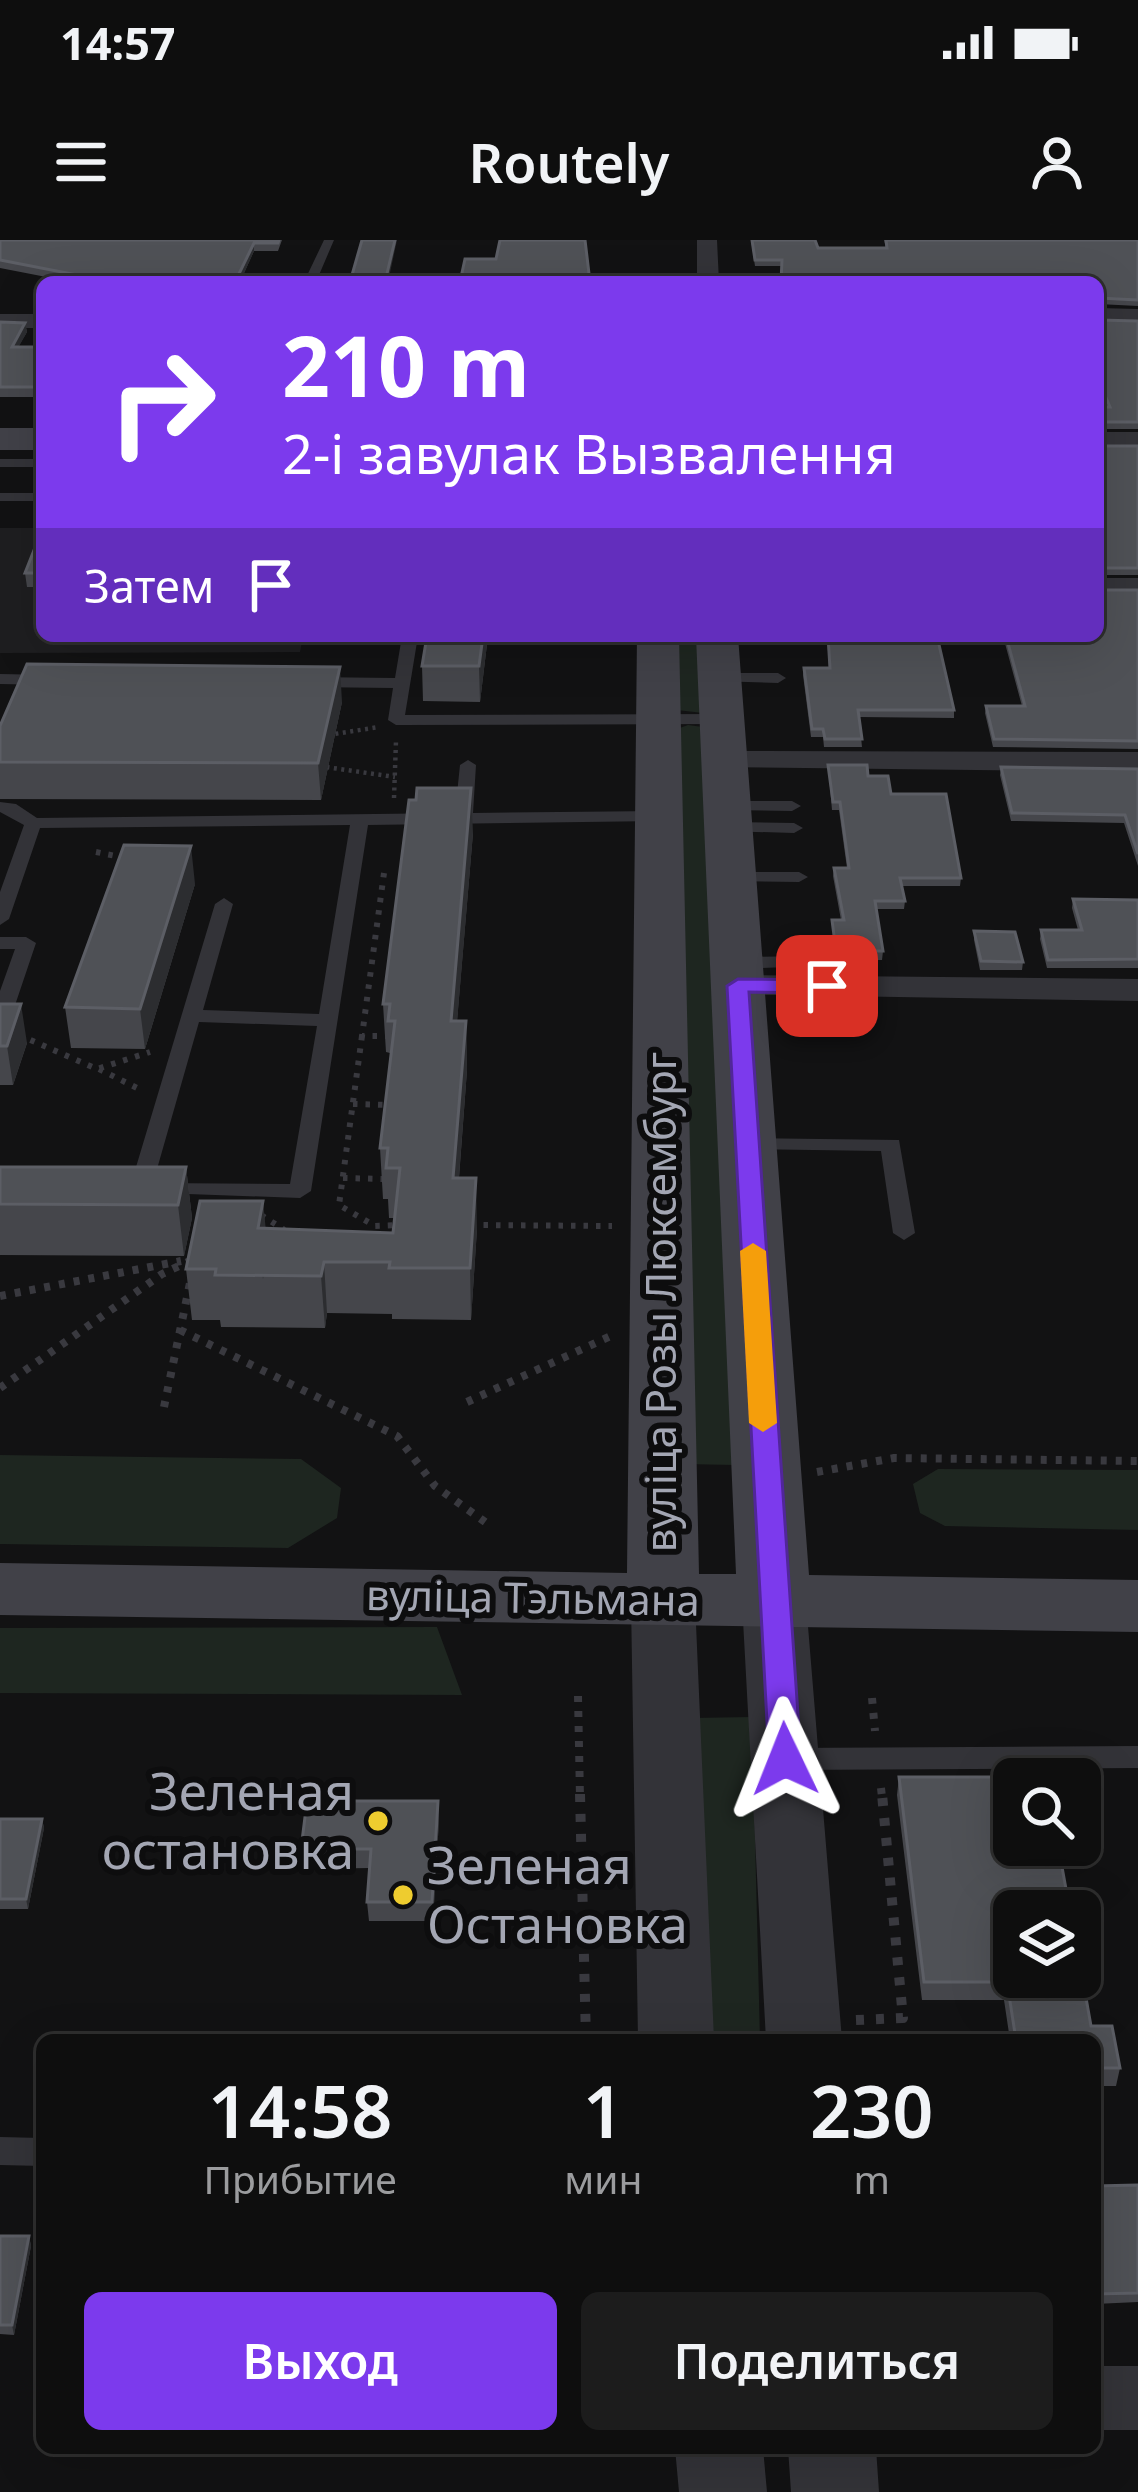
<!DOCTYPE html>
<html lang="ru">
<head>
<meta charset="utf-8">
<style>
  :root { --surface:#0e0e0e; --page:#1c1c1c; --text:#f1f3f6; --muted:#9b9c9e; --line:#2e2e2e; --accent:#7c3aed }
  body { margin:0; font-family:"Noto Sans",sans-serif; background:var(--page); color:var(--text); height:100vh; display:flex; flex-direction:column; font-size:45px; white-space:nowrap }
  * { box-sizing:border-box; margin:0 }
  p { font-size:39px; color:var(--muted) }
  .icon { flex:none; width:66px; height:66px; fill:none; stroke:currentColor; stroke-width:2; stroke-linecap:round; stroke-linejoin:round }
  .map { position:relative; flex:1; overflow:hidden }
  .drawer { position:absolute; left:36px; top:1794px; width:1065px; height:420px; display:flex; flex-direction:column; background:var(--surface); border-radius:18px; box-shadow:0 12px 48px #0002,0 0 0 3px var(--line) }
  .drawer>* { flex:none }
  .top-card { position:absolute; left:36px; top:36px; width:1068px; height:366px; border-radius:18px; box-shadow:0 12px 48px #0002,0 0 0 3px var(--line); background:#7c3aed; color:#fff; overflow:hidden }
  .fabs { position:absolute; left:993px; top:1518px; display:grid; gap:24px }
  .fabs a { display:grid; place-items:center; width:108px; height:108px; border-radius:18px; background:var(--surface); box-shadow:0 12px 48px #0002,0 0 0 3px var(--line); font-size:60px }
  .pin { position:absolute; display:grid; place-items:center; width:102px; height:102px; color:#fff; margin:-51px; border-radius:24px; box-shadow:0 6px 18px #0006 }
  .me { position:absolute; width:132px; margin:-66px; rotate:358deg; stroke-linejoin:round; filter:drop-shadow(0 0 9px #0008) }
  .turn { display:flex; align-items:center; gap:42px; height:252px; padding:0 48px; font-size:54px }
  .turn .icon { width:156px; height:156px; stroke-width:2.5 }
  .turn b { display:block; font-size:84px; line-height:102px }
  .then { display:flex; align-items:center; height:114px; padding:0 48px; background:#0003; gap:24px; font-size:45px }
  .eta { display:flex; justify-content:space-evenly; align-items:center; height:204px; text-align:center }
  .eta b { font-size:72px; font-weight:600; line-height:84px }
  .cta { display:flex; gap:24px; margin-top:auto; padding:24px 48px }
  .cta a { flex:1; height:138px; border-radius:18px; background:var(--accent); color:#fff; font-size:48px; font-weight:600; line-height:138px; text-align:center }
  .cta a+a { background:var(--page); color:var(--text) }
  .status { display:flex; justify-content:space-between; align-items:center; height:84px; padding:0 60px; background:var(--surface); direction:ltr }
  .status svg { height:33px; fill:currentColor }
  header { display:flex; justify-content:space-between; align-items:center; height:156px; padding:0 48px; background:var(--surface); font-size:54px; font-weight:600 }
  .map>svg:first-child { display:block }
  .built { fill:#1e1e20 }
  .green { fill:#1e2620 }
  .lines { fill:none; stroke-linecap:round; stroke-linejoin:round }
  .path-far3 { stroke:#39393f; stroke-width:4.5; stroke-dasharray:3 4.5; stroke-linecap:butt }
  .path-far2 { stroke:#39393f; stroke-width:6; stroke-dasharray:4.5 8; stroke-linecap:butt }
  .path-far1 { stroke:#39393f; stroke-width:8; stroke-dasharray:6 9; stroke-linecap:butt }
  .path { stroke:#39393f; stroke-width:10; stroke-dasharray:8 12; stroke-linecap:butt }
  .service { fill:#333338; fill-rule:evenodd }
  .minor { fill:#333338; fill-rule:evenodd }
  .tertiary { fill:#333338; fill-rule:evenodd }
  .secondary { fill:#414148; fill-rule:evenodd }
  .wall { fill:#45464b }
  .shaded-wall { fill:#2c2d30 }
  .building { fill:#4f5156; stroke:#5c5e65; stroke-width:3 }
  .route { fill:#7c3aed; stroke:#51269a; stroke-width:3 }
  .slow { fill:#f59e0b }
  .poi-dot { fill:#eecc2f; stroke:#0d0d0e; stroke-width:4.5 }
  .labels { text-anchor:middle; stroke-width:12; stroke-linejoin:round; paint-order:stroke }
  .street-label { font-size:42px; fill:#a3a6b3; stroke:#0d0d0e }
  .near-poi-label { font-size:51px; fill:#a3a6b3; stroke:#0d0d0e; text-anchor:end }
</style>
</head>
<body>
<div class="status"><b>14:57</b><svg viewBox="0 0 49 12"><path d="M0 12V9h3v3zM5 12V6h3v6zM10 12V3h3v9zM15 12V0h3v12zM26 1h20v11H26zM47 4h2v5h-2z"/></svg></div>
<header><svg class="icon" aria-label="menu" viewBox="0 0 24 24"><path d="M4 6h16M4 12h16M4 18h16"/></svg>Routely<svg class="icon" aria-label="person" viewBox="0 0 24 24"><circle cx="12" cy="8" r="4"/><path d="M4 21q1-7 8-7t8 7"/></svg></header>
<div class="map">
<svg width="1138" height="2252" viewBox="0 0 1138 2252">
  <rect width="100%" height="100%" fill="#121213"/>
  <path class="built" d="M0,288h42v108h261l-3,16 -300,1z"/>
  <path class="green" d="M675,396h31l-3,77 -26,-3z
    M688,485l15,2 32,738 -52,-1 -6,-735z
    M0,1215l301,4 40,29 -4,30 -49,30 -288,-4z
    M938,1229l200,1v60l-193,-4 -25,-13 -7,-29z
    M437,1387l25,68 -462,-2v-65z
    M752,1477l8,323h-52l-16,-322z"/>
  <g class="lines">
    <path class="path-far3" d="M328,495l51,-8
      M319,526l76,11
      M394,558l2,-57"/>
    <path class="path-far2" d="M96,612l30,6
      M384,633l-22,163h25
      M19,795l78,34 53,-17
      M362,796l-23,169 36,21 27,-1
      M99,829l40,20
      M353,864l39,1
      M343,938l42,1
      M261,975l22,14 -1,7
      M471,985l141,1"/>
    <path class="path-far1" d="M0,1056l181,-35
      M180,1090l217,106 38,50 53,38
      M0,1148l162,-114 32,-15
      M467,1162l146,-67
      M164,1167l26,-124
      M817,1232l77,-14 244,3
      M578,1456l2,101
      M872,1458l3,33
      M881,1548l1,9"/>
    <path class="path" d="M580,1554l6,246
      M856,1780l47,-2 -21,-224"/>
    <path class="service" d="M324,0h10l-18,42h-12z
      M0,219h42v8h-42z
      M0,253h42v8h-42z
      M402,396h16l-13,79 317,-1 8,5 -8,5 -326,1 -8,-5 5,-32 -85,-1 -8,-5 8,-5 87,1z
      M780,396l-1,5 -5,2 -57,-1 -8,-5z
      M720,433h58l8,5 -8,5 -64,-2v-6z
      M0,434l51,1 8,5 -8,5 -51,-1z
      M468,520l8,5 -3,48 186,-2 9,5 -9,5 -291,4 -57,366 -11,7 -167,-6 -3,-5 85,-283 9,-6 9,6 -30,106 116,4 31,-189 -310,3 -31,91 -9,6v-33l24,-67 -24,-13v-10l16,2 21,14 418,-5 5,-48zM199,782l118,4 -27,158 -137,-1z
      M727,561h65l9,5 -9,5 -71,-1v-8z
      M729,582l65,1 9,5 -9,5 -71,-2v-8z
      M732,632h67l9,5 -9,5 -73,-1 -3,-4z
      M0,697h26l10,6 -26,77 -10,6v-35l15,-42h-15z
      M808,716l10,6 -3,4 -79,3 -10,-6 10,-6z
      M747,898l152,2 16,93 -11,7 -11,-7 -12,-82 -142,-2 -3,-5z
      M1138,1506v22l-351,2 -10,-3 -4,-8 4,-8 10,-3z
      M0,1897l42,1v28l-42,-1z"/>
    <path class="minor" d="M697,0h20l2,42h-22z
      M1098,68l40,1v14l-40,-1z
      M0,74h42v14h-42z
      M1098,338h40v16h-40z
      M725,511l413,1v20l-424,-5 -5,-7z
      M738,735l400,4v22l-413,-7 -5,-8 5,-8z
      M1095,2126h43v64h-43z"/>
    <path class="tertiary" d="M1098,192h40v18h-40z
      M663,1339l22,6 10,16 19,439h-76l-7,-439 10,-16z
      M774,1340l22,6 10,16 36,438h-76l-24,-438 10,-16z
      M675,2208h88l4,44h-88z
      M788,2208h88l3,44h-88z"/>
    <path class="secondary" d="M0,188h42v22h-42z
      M637,396h42l20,938h37l-40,-938h42l71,939 329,5v52l-1138,-17v-52l627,10z"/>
  </g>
  <path class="wall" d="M0,0h282l-4,11h-24l-14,31h-168l-72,-14z
    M751,0h64l3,8h68l-2,-8h254v66l-40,-2 -317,-38h-26z
    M1098,80l40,1v108h-40v-22h8l-8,-20z
    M0,82l25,1 2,9 -9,15h24v50h-42z
    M1098,206h40v129h-40z
    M42,300v64h-1l-1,-17h-13l-2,-14z
    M1138,350v159l-145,-2 -8,-34 1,-7h36l-19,-70h95z
    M488,396l-8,66 -57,-1 -1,-35z
    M827,396h110l17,74v8l-95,-1 3,30h-38l-1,-10h-12l-8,-62 1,-7h25z
    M342,462l-21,98 -321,-1v-73z
    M828,525l40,11 23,18 70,84 -1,8h-58l3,15 -1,8h-28l7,42 -1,9h-46l-4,-40h9l-8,-44 1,-8h13l-8,-58h-7z
    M1001,527l137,2v97l-14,-43 -113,-2 -11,-46z
    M416,560l57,33 -16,188h9l1,49 -8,108 18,51 -6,91 -79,-1v-5l-65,-1 -2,15 -104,-1 -1,-7h-28l-6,-51 77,-68 2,27 128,5 1,-15h-5l-1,-19h-5l-3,-51 10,-87v-8l-4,-1 -3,-48z
    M195,644l-50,165 -74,-1 -6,-41z
    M1073,659l65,1v68h-91l-7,-29 1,-9h37l-6,-22z
    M974,691l49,31 -1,8h-42l-6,-30z
    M0,764l27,39 -14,42h-13z
    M0,927h186l6,51 -8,38 -184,-1z
    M899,1537l192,249 29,42 -4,18h-21v-46h-85l-6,-40h-82l-25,-205z
    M0,1579h42l2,9 -16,81h-28z
    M439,1580l-6,101h-64l-2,-19 3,-34 -67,1 -2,-20z
    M1138,1945v117l-43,2v-118z
    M0,1996h29l2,10 -17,89 -14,-1z"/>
  <path class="shaded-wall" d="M395,0h2l-9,42h-3z
    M254,3v8l-14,31h-5z
    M25,83l2,9 -14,25 -1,-10z
    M483,396h5l-8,66 -1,-36z
    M340,427l2,35 -21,98 -3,-37z
    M471,548l2,45 -20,237 -2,-49z
    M191,606l4,38 -50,165 -5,-40z
    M21,764l6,39 -14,42 -6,-39z
    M466,781l1,49 -12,159 -2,-51z
    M186,927l6,51 -8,38 -6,-51z
    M476,938l1,51 -6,91 -1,-52z
    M263,961l5,51 -5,27 -5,-51z
    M324,1022l3,51 -2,15 -4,-52z
    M438,1561l1,19 -6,101 -1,-19z
    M42,1579l2,9 -16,81 -2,-10z
    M29,1996l2,10 -17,89 -2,-10z"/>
  <path class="building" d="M0,0h279l-1,3h-24l-19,39h-122l-113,-22z
    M362,0h33l-10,42h-35z
    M500,0h85l5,42h-130l5,-23h31z
    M752,0h63l3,8h69l-1,-8h252v60l-39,-2 -1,3v-19h-317l1,-22h-27z
    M1098,80l40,1v101h-40v-15h12l-12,-28z
    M0,82l25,1 -13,24h30v40h-42z
    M1098,206h40v122h-40z
    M38,300h4v33h-17z
    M1098,350h40v151l-144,-2 -8,-33h39l-19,-70h92z
    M427,396h56l-4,30h-57z
    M828,396h109l17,74h-96l4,29h-37l-2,-10h-11l-8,-61h26z
    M27,424l313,3 -22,96 -318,-1v-36z
    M828,525h39l1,11h20l3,18h55l15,84h-61l5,23h-30l8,50h-47l-4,-31h12l-10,-52h15l-9,-66h-7z
    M1001,527l137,2v85l-13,-39 -113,-2z
    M417,548h54l-20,233h15l-13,157h23l-6,90h-81l1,-6h-66l-3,14 -106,-1 1,-6h-30l14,-68h63l-5,27 135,5 7,-65h-14l2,-20h-8l15,-127h-7l2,-17h-7l26,-204h7z
    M124,605l67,1 -51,163 -75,-2z
    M1073,659l65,1v59l-90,1 -7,-30h41z
    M974,691l41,1 8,30 -42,-1z
    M0,764h21l-14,42h-7z
    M0,927h186l-8,38 -178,-1z
    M899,1537h147v2h-32v66h44l12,66h-56v66h66v-13l11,62h21l8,42h-25v-28h-79l-9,-58h-83z
    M307,1561h131l-6,101h-65l4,-53h-70z
    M0,1579h42l-16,80h-26z
    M1138,1945v108l-43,1v-108z
    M0,1996h29l-17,89h-12z"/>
  <path class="route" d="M738,739l89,1 11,6 -11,7 -78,-1 52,767 -5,8h-23l-4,-8 -42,-773z"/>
  <path class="slow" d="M753,1003l13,8 11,172 -14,9 -14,-9 -9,-172z"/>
  <g class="poi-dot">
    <circle cx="378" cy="1581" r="12"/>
    <circle cx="403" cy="1655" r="12"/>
  </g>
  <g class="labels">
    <g class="street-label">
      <text transform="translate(661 1062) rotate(-90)" y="15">вуліца Розы Люксембург</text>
      <text transform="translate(533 1358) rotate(1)" y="15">вуліца Тэльмана</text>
    </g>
    <g class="near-poi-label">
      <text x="354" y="1570">Зеленая<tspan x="354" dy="59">остановка</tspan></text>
      <text x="427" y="1644" text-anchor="start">Зеленая<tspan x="427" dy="59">Остановка</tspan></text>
    </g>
  </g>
</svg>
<div class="fabs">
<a><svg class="icon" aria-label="search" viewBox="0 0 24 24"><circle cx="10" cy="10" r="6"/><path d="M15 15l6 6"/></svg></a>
<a><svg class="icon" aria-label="layers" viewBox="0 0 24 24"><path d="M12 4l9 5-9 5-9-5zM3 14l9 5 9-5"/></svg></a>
</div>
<div class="pin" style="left:827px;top:746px;background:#d93025"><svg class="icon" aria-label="arrive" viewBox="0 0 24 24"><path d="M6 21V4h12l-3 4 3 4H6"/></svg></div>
<svg class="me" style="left:785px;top:1519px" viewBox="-20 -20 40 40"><path d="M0-17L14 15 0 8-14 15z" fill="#7c3aed" stroke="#fff" stroke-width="4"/></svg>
<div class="top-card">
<div class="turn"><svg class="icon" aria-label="right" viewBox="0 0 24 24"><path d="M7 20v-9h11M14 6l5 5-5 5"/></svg><div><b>210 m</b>2-і завулак Вызвалення</div></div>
<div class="then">Затем<svg class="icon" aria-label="arrive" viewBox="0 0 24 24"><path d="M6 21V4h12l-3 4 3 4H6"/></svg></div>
</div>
<section class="drawer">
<div class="eta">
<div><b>14:58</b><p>Прибытие</p></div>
<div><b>1</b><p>мин</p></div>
<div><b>230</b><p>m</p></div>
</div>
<div class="cta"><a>Выход</a><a>Поделиться</a></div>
</section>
</div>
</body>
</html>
